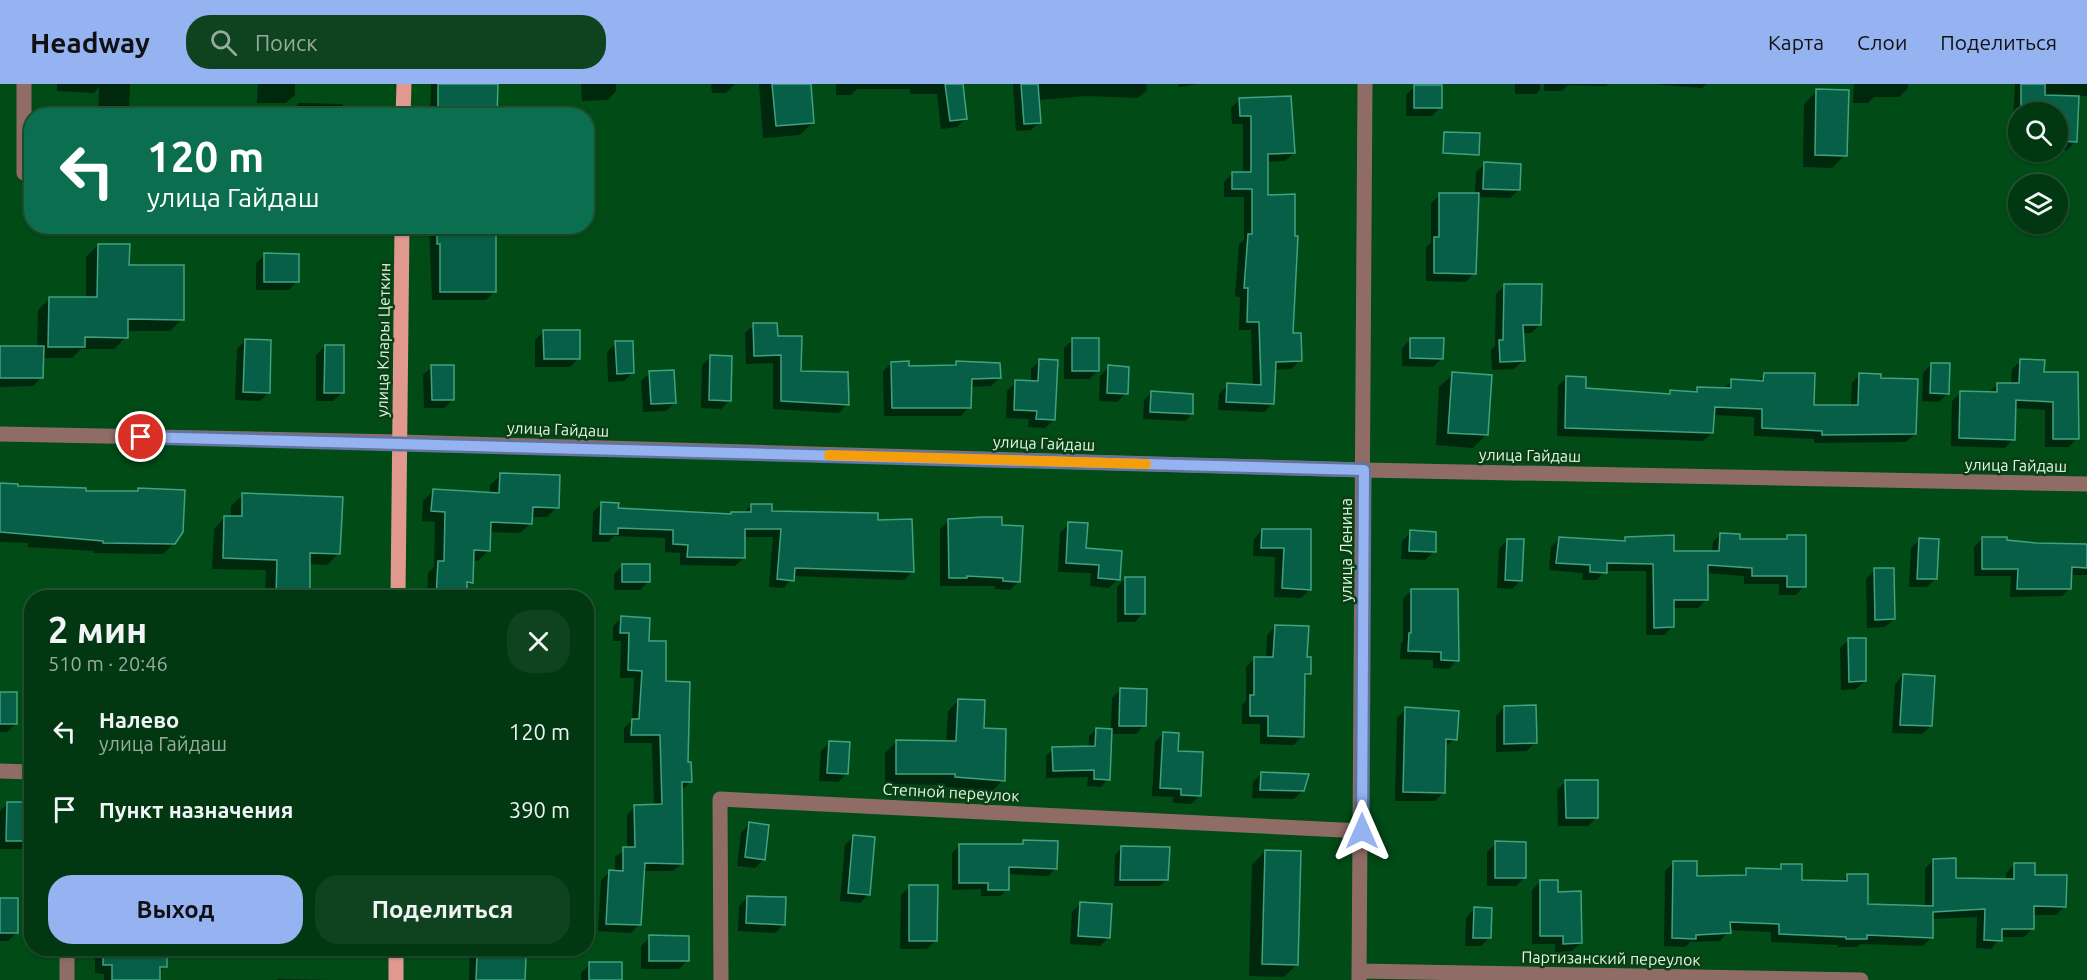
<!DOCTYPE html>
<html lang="ru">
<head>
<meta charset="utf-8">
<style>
  :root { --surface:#013811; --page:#0f431f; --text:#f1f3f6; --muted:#96ac9f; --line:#235231; --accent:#95b2f1 }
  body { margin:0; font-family:Ubuntu,sans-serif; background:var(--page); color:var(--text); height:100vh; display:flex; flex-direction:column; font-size:22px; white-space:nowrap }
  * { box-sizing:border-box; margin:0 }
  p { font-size:20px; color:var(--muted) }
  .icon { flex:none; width:33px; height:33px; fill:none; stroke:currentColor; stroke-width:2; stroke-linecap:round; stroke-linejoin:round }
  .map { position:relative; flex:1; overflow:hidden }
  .side { position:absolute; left:24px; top:506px; width:570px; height:366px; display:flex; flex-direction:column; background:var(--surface); border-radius:24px; box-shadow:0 2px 4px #0004,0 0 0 2px var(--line) }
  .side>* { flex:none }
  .hud { position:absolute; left:24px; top:24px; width:570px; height:126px; border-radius:24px; box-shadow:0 2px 4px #0004,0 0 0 2px var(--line); background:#0b6e4f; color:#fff; overflow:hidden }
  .tools { position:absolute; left:2008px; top:18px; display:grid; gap:12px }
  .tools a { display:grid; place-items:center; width:60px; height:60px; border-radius:50%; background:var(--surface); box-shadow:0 2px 4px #0004,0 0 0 2px var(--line); font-size:30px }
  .pin { position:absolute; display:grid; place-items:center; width:51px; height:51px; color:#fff; margin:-26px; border:3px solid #fff; border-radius:50%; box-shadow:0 2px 6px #0007 }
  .me { position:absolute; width:66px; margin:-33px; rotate:0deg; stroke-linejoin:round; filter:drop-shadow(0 0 4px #0008) }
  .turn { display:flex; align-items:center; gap:21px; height:126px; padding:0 24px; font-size:27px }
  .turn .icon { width:78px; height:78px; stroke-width:2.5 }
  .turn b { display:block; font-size:42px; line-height:51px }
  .round { display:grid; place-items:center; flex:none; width:63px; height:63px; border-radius:24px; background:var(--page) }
  .headline { display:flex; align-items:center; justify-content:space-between; height:102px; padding:0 24px }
  h1 { font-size:36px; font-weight:600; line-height:45px }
  .cta { display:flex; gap:12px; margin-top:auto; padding:12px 24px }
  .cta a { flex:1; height:69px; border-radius:24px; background:var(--accent); color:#111; font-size:24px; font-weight:600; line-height:69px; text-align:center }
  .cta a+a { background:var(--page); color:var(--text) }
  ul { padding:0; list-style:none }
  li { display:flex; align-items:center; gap:18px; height:78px; padding:0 24px }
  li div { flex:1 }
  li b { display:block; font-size:22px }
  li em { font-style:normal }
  header { display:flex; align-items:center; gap:36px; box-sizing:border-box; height:84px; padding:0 30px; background:var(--accent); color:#111 }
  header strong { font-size:28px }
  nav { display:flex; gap:33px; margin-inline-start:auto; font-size:21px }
  .search { width:420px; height:54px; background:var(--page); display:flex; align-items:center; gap:15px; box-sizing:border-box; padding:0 21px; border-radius:24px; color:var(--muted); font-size:22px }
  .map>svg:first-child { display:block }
  .shadow { fill:#0007 }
  .building { fill:#085f47; stroke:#40a280; stroke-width:1.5 }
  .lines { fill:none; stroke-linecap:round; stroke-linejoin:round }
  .minor { stroke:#906c67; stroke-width:15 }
  .major { stroke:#e1988f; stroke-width:15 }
  .route-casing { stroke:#61749d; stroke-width:15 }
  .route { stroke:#95b2f1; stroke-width:10 }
  .slow { stroke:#f59e0b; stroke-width:10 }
  .labels { text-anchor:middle; stroke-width:5; stroke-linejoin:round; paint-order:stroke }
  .street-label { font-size:16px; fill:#dbfcdd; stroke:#0b3d16 }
</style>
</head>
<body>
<header>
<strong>Headway</strong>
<div class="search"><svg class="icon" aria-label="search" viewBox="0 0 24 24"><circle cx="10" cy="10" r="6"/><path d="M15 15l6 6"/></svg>Поиск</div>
<nav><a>Карта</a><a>Слои</a><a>Поделиться</a></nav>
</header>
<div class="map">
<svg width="2087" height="896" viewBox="0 0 2087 896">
  <rect width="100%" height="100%" fill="#014b17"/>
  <path class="shadow" d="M57,0h73l-1,32h-31l1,-29 -5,6 -37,-2z
    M258,0h37v11l-9,8h-29z
    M431,0h66v32h-67z
    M581,0h35v7l-8,9 -26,1z
    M711,0h24l-9,9h-14z
    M759,0h51l3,38 -13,13 -37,3z
    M836,0h125l4,35 -8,8 -16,2 -4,-35h-27v-5h-53l-6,6h-15z
    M1013,0h133l1,6 -9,8 -51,-2 -49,4 2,22 -9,8 -15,1z
    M1179,0h19l-19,3z
    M1515,0h25v6l-4,4h-21z
    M1544,0h64l-2,2 -38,-1 -6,6h-18z
    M1654,0h52l-4,4z
    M1854,0h54v4l-9,9h-25l-6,6h-15z
    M2015,0h72v12h-10l-1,45 -9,9h-9v-38h-39v10h-6z
    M1415,2l25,21 -8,9h-26v-21z
    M1817,7l28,64 -13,13 -29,-1 1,-63z
    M1240,15l54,54 -9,8 -18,1v34l24,138 9,26 -9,9 -17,1 -1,33 -9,9 -46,-2 1,-16 9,-9 25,1 -2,-56h-12l1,-33 -5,-1 4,-52 5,-4v-43h-20v-15l8,-8h11v-50h-11l-1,-16z
    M299,19l44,1v12h-52v-5z
    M1485,80l34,26 -9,8 -33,-1 -3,76 -8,9 -40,-1v-34l5,-4v-40l9,-8h35l1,-23z
    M429,142h66v65l-9,9h-54z
    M98,161l30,21 54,53 -12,12h-44v6l-12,12h-33l-9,9h-30v19l-9,9 -33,1v-40l37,1 1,-38 12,-12 36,1v-42z
    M265,171l32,26 -8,9h-33v-27z
    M1505,201l35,40 -9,8h-9l1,28 -9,8 -22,1 -1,-20 4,-4 1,-52z
    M754,241l22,13 24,35 47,31 -8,9 -66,-4v-46l-27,1 -1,-31z
    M544,247l35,27 -9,9h-35v-27z
    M1411,255l31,19 -9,9 -31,-1v-18z
    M1073,256l25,31 -9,8h-25v-31z
    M245,257l24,51 -9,9 -25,-1 2,-51z
    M616,259l16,30 -8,8 -16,1 -1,-30z
    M325,262l17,47 -9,8h-17v-46z
    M711,273l19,43 -9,9 -20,-1 1,-43z
    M1040,276l14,60 -9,8 -17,-1 1,-8 -23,-1 1,-27 9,-9h15v-13z
    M2021,277l21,13 35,64 -8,9h-24v-37l-31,-2 -1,31 -8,9 -54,-2 1,-45 9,-9 27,1 10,-9 13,1 1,-16z
    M957,278l43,15 -9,9 -21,1 -1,20 -8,9h-77l-1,-44 8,-9 16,4h46z
    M1931,280l17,29 -9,9 -17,-1 1,-28z
    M432,283l21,33 -9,8h-20l-1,-33z
    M1109,283l17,26 -9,9 -18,-1 1,-25z
    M650,289l25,29 -9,9 -23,1 -2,-31z
    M1453,290l33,61 -13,13 -37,-3 3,-58z
    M1860,290l19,5 36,55 -9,8 -92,1v-4l-60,-3v-19l-41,-2 -1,18 -9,8 -146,-5 1,-50 8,-8 18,12 83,5 4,-3 22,1 5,-5 25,1 9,-9 25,2 7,-7 48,32h39l1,-24z
    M1151,309l41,21 -7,7 -42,-2 1,-19z
    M501,391l56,32 -10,10h-16v6l-11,10 -31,-1v18l-11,11 -6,-1 -1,22 -5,5v10h-39l1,-24 6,-6 1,-45 -13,-1 1,-20 11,-11 56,4v-9z
    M0,401l84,7 51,1 3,-4 36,54 -11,11 -70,-1 1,-2 -66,-4v-4l-28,-1z
    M243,411l95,59 -11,11 -18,-1 -2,33h-42l1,-27 -54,-1 2,-40 11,-12h6v-11z
    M601,420l16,6 112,6 14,-2 8,-9 20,7 106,10 36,49 -9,9 -111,-4 -9,12 -15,-1 4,-50h-29v21l-9,8 -55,-1v-12l-15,-1v-14l-51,-2 -6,6h-16l1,-30z
    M949,436l51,7 19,54 -9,9 -15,-1v-3h-55v-57z
    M1069,440l16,25 33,30 -9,9 -19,-2 1,-13 -33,-1 2,-39z
    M1262,446l47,1 1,58 -9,9 -27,-1 1,-40 -22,-1 1,-17z
    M1411,448l23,19 -9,9 -24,-1 1,-18z
    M1721,450l17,6h46l3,-3 17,49 -8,9h-17v-11h-35v-8l-38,-3v27l-8,8h-26v19l-8,8h-18v-64h-41l-8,9h-15l1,-7 -34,-3 2,-23 8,-8 62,3 4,-4 47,15 40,-1 1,-10z
    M1982,455l54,5h51v31h-17v13l-8,8 -52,1 1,-21h-37v-29z
    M1507,456l14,40 -9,9 -15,-1 2,-39z
    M1920,456l15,39 -8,8h-18l2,-39z
    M623,481l25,17 -8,8h-26v-16z
    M1874,486l20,49 -9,8 -18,1 -1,-49z
    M1125,495l18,34 -8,9h-18v-35z
    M1411,507l46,69 -8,9 -16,-1v-8l-33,-1 1,-15 2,-3v-42z
    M622,534l25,24 18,40 25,100 -8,8v73l-9,8h-30l-4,53 -8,9 -33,-2 3,-51 9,-8h5v-15l12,-8v-34l8,-9h19l-2,-63h-28v-15l8,-7 2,-43h-14l1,-37h-8v-15z
    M1276,542l30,32 3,16 -6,6 -1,56 -8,9 -34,-1v-20h-18v-19l4,-4v-34l9,-9h11l1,-23z
    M1849,556l16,41 -9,8 -15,1 -1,-42z
    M1903,591l28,51 -9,8 -30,-1 3,-49z
    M1121,605l23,36 -8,9h-26l-2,45 -7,8 -14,-1 1,-9 -42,1v-22l7,-7 36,-1v-12l7,-7 15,1 1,-32z
    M0,610l16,29 -9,9h-7z
    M959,616l23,29 21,51 -11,11 -47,-4v-2l-60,-1v-31l11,-11 50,1 2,-32z
    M1504,623l31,35 -8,9 -31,1v-36z
    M1406,625l50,30 -12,8v45l-9,9h-40l2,-83z
    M1164,649l36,62 -9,9 -18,-1v-6l-21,-1 3,-54z
    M830,658l17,32 -9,8 -19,-1 2,-30z
    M1262,689l41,17 -9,9 -42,-1 1,-16z
    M1566,697l31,36 -9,9h-30l-1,-36z
    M8,719l24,1v37l-9,8h-23v-38z
    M749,740l15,35 -9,9 -18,-2 4,-33z
    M853,753l16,57 -9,9 -20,-2 5,-56z
    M1024,758l31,27 -7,7 -41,-2v15l-7,7h-19v-7l-29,1v-37l7,-7h60z
    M1496,759l29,34 -9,9h-29v-34z
    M1122,763l45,32 -7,7h-46l1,-31z
    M1265,767l32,113 -13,13 -35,-1 3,-111z
    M1933,776l22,19 51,1v-7l9,-9 18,12 32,30 -9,9h-23v13l-9,9h-24l-9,12 -15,-1 1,-31 -45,2v18l-9,9 -62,-2 -4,3h-19v-2l-67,-3v-10l-42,-2 -9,11 -30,1 -5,5 -21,-1 1,-75 9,-9 21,16 45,-1 7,-7 29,1 5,-6 19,16 41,1 6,-6 19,29 59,3v-39z
    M1541,797l16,12 24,49 -9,9 -17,1v-8h-23v-54z
    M910,802l26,54 -9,9h-27l1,-54z
    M748,813l35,28 -8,8 -37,-2 1,-25z
    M0,816l17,32 -9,9h-8z
    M1081,819l28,34 -9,9 -30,-2 2,-32z
    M1474,825l15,29 -8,8h-16l1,-28z
    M650,853l38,23 -9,9h-38v-23z
    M149,864l16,18 -6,7v7h-55v-6l-9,-1v-16l8,-9z
    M275,864h48l-48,3z
    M470,864h29v10l25,22h-55z
    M590,880l30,16h-39v-7z
    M278,895l55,1h-56z"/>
  <path class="building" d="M438,0h60l-1,32h-59z
    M772,0h39l3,39 -38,3z
    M945,0h18l4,35 -17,2z
    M1021,0h17l3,39 -17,1z
    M2021,0h24v11l34,1 -2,46 -19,-1v-29h-37z
    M1414,1h28v23h-28z
    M1816,5l33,1 -2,66 -32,-1z
    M1291,12l4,57 -27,1v41l27,-1v42h3l-5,97h8l1,28 -26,1 -2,42 -48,-2 1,-19 34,2 -2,-63h-12l1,-34h-4l4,-54h4v-45h-20v-17h19v-56h-11l-1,-18z
    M1444,48l36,1 -1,22 -36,-2z
    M1484,78l37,2 -1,26 -37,-1z
    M1439,109h40l-3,81 -42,-1v-36h5z
    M437,142h59v66h-56v-48h-3z
    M98,160h32l-1,21h55v55l-56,-1v19l-43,-1v10h-37l1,-50h48z
    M264,169l35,1v28h-35z
    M1504,200h38l-1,41h-18l2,36 -25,1 -1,-22h4z
    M753,239h24l1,13h24l-1,35 47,1 1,33 -68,-4v-46l-27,1z
    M543,246h37v29h-36z
    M1072,254h27v33h-27z
    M1410,254h34l-1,21 -33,-1z
    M245,255l26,1 -1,53 -27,-1z
    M615,257h18l1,32 -17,1z
    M325,261h19v48h-20z
    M0,262h44l-1,32h-43z
    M710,271l22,1 -1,45 -22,-1z
    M1039,275l19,1 -3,60 -19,-1 1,-8 -23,-1 1,-30 23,1z
    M2020,275l25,1 -1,12h34l1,67h-26v-37l-37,-2 -1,40 -56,-2 1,-47 37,1v-9h22z
    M909,277v5l47,-1v-4l44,2 1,15 -29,1 -1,29h-79l-1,-46z
    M1931,279h19l-1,31 -19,-1z
    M431,281h23v35h-22z
    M1108,281l21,2 -1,27 -21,-1z
    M674,286l2,33 -25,1 -2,-33z
    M1452,288l40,3 -4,60 -40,-2z
    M1764,289h51l-1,32h44l1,-32 22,1v4l37,1 -2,55 -94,1v-4l-60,-3v-19l-47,-2 -2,26 -148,-5 1,-52 20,1v11l84,6v-4l27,2v-5l34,1v-9l32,2z
    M1151,307l42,3v20l-43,-2z
    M500,389l60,2 -1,33 -26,-1 -1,17 -41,-2 -1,29 -16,-1 -1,33 -6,-1v15h-31l2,-36h6l1,-49 -14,-1 2,-22 66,4z
    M0,399l18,1v2l68,2v3h52v-3l47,2 -2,42 -8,12 -72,-1v-2l-103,-9z
    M242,409l101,4 -3,57 -30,-1v44h-34l1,-37 -54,-2 1,-42h18z
    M601,418l18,1 -1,5 113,6v-2h20v-8h21v7l106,2v7l34,-1 2,53 -119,-4 -1,13 -17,-2 4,-50h-36v29l-58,-1 1,-12 -15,-1v-14l-55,-2v6h-18z
    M983,433h19v8l21,1 -3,56 -17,-1v-3l-36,-2v2h-18l-1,-59z
    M1068,438l20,1 -2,25 36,3 -2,29 -22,-2 1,-13 -33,-2z
    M1262,445h49v61l-29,-2 2,-40h-23z
    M1410,446l26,2v20l-27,-1z
    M1720,449l20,1v5h47v-4h19v52h-19v-11h-35v-8l-44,-3v35h-34v27l-20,1 -1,-64 -46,-1v10l-17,-1v-7l-34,-2 3,-26 66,4v-4l49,-2v16h45z
    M1982,453h25v3l29,3 51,1v24l-15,-1 -1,22h-54l1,-20h-36z
    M1919,454l20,1 -2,40h-20z
    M1507,455h17l-2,42 -17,-1z
    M622,480h28v18h-28z
    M1874,484h20l1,51 -20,1z
    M1125,493h20v37h-20z
    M1411,505h47l1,72 -18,-1v-8l-33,-1 1,-18h2z
    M621,532l29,2 -1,23h17v40l24,1 -2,80h3l1,20h-10l1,82 -38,-1 -4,62 -35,-1 3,-54 14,1v-24h12l-1,-42 28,-1 -2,-69h-29l1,-16h7l3,-48 -14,-1 1,-37h-9z
    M1275,541l34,1 -2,31h4v17h-6l-1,63 -36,-1v-20h-18v-21h4v-38h19z
    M1848,554h18v43l-17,1z
    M1903,590l32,2 -3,50 -32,-1z
    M1120,604l27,1 -1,37h-27z
    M0,608h17v32h-17z
    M958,615l27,1 -1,28 22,1 -1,52 -50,-4v-3h-59v-34l60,1z
    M1536,621l1,38 -33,1v-38z
    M1405,623l54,4 -2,29 -11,-1 -1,54 -42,-1z
    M1096,644l16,1 -2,51 -16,-1v-9l-41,1 -1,-24 43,-1z
    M1163,648l16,1 -1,18 25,1 -2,44 -20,-1v-6l-21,-1z
    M829,657l21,1 -2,32 -21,-1z
    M1261,688l48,2 -5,17 -44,-1z
    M1565,696h33v38h-32z
    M7,718h25v39h-26z
    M749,738l20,3 -4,35 -20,-3z
    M853,751l22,2 -5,58 -22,-2z
    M1023,756l35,1 -1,28 -48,-2v23h-21v-7h-29v-39h64z
    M1495,757l31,1v36h-31z
    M1121,762l49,1 -2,33h-48z
    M1265,766l36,1 -3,114 -36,-1z
    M1956,774v20l58,1v-16h21v12h32l-1,32 -32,-1v23h-32v12l-18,-1 1,-31 -52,3v26l-66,-3v4h-21v-2l-67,-3v-10l-49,-2 1,11 -35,2v4l-24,-1 1,-77h24v15l49,-1v-7l35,1v-5h21v16l45,1v-7h21v30l65,2v-47z
    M1540,796h18v12l23,-1 1,52 -19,1v-8h-23z
    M909,801h29l-1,56h-28z
    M747,812l39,1 -1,28 -39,-2z
    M0,814h18v35h-18z
    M1080,818l32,2 -2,34 -32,-2z
    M1474,823l18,1 -1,30h-18z
    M649,851l40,1v25h-40z
    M103,864l64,1v18h-7v13h-48v-15h-9z
    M477,871l49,2 -1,23h-49z
    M589,878h33v18h-33z"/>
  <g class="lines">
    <path class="minor" d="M24,89v-89
      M0,350l400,8 964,28 723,14
      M0,687l32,1
      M1359,887l502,9
      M67,896v-32
      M721,896l-1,-181 642,32
      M1359,896l6,-896"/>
    <path class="major" d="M403,32l1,-32
      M398,513l4,-371
      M396,896v-32"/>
  </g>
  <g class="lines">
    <defs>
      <path id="route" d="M141,353l1223,33 -2,361"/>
    </defs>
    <use href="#route" class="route-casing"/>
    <use href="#route" class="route"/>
    <path class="slow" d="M829,371l317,9"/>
  </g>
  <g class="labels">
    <g class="street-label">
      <text transform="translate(383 256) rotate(-89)" y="6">улица Клары Цеткин</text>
      <text transform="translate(558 345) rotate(2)" y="6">улица Гайдаш</text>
      <text transform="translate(1044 359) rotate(2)" y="6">улица Гайдаш</text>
      <text transform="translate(1530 371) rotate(1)" y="6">улица Гайдаш</text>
      <text transform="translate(2016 381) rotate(1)" y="6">улица Гайдаш</text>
      <text transform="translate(1346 466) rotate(-90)" y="6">улица Ленина</text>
      <text transform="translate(951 708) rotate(3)" y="6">Степной переулок</text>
      <text transform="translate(1611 874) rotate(1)" y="6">Партизанский переулок</text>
    </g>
  </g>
</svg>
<div class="tools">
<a><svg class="icon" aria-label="search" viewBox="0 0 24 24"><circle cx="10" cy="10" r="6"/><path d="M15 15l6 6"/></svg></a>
<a><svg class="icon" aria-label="layers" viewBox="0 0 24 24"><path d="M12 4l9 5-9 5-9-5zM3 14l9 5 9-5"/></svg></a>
</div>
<div class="pin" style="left:141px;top:353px;background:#d93025"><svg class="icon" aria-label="arrive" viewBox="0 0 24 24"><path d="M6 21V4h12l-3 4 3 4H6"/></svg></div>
<svg class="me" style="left:1362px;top:747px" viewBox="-20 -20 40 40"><path d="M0-17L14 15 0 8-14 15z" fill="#95b2f1" stroke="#fff" stroke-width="4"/></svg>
<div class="hud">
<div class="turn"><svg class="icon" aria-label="left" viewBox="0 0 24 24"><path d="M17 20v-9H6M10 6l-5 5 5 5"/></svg><div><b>120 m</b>улица Гайдаш</div></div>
</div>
<section class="side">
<div class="headline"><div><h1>2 мин</h1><p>510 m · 20:46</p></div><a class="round"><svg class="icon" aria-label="close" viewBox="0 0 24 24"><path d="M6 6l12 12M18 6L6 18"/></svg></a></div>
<ul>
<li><svg class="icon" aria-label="left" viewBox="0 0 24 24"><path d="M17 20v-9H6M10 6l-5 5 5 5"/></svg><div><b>Налево</b><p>улица Гайдаш</p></div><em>120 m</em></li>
<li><svg class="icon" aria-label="arrive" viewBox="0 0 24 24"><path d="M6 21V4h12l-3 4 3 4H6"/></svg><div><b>Пункт назначения</b></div><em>390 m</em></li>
</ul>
<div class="cta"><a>Выход</a><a>Поделиться</a></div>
</section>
</div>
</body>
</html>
